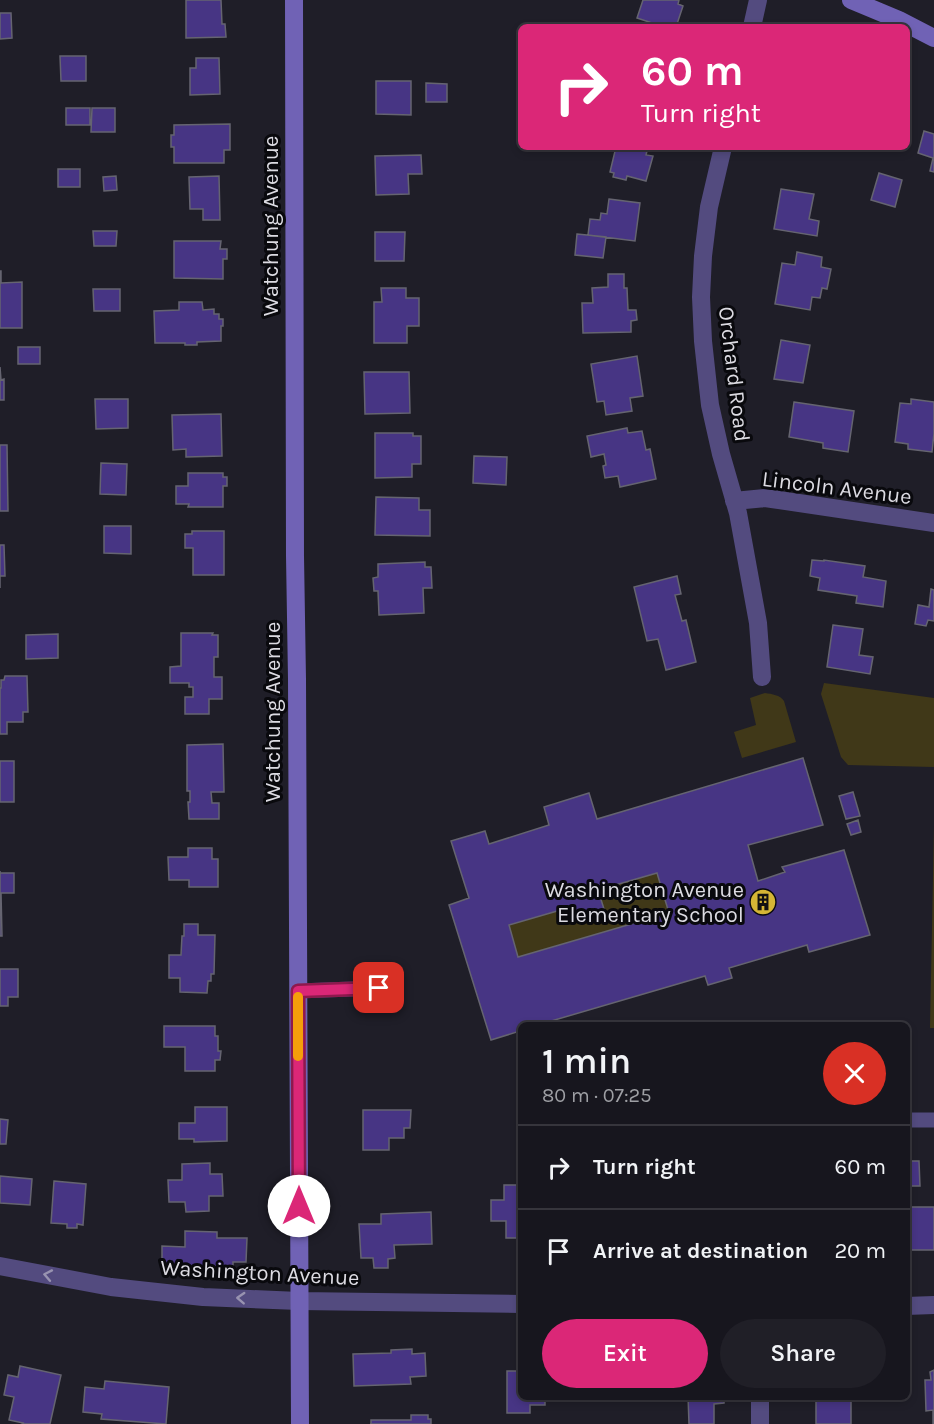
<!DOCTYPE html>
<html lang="en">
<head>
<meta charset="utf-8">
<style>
  :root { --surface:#17161e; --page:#201f27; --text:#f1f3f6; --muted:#9e9fa4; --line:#36353c; --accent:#db2777 }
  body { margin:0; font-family:Karla,sans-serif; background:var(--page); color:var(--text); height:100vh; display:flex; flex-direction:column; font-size:22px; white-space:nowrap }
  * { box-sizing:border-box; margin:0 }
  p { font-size:20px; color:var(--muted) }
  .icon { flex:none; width:33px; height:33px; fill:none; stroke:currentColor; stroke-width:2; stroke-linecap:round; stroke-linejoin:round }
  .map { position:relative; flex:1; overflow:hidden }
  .details { position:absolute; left:518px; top:1022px; width:392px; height:378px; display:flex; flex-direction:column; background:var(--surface); border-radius:9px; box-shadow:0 3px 9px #0003,0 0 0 2px var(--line) }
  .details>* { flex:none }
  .top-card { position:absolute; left:518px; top:24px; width:392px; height:126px; border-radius:9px; box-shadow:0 3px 9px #0003,0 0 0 2px var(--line); background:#db2777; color:#fff; overflow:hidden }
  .pin { position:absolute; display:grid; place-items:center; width:51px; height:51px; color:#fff; margin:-26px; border-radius:12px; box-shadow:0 3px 9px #0006 }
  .me { position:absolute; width:66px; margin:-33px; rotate:0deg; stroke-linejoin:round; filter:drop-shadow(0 0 4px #0008) }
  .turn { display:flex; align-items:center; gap:21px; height:126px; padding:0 24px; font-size:27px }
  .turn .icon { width:78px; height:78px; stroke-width:2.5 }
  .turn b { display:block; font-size:42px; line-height:51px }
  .round { display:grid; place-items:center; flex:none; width:63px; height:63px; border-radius:32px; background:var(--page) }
  .overview { display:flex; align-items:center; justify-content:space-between; height:102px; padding:0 24px }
  h1 { font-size:36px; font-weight:600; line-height:45px }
  .action { display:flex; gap:12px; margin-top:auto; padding:12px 24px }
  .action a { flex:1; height:69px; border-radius:36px; background:var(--accent); color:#fff; font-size:24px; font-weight:600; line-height:69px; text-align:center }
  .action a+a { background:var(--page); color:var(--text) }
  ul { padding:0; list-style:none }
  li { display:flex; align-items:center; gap:18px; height:84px; padding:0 24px; border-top:2px solid var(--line) }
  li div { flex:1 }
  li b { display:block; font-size:22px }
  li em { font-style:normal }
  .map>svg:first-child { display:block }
  .green { fill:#403818 }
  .building { fill:#473584; stroke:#656470; stroke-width:1.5; fill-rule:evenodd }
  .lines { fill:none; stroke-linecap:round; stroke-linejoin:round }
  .lane { stroke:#534b7f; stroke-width:15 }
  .street { stroke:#534b7f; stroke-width:18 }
  .secondary { stroke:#7062b5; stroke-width:18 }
  .oneway { stroke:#9893b0 }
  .route-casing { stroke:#8e194d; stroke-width:15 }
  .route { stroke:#db2777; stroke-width:10 }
  .slow { stroke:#f59e0b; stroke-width:10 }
  .labels { text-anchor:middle; stroke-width:6; stroke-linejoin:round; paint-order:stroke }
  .street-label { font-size:22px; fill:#dcdbe2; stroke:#09090d }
  .poi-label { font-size:22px; fill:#dcdbe2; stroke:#09090d; text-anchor:end }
</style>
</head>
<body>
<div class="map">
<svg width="934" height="1424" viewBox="0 0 934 1424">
  <rect width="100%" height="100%" fill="#1f1e28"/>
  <path class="green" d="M824,683l110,15v69l-86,-2 -7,-8 -20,-63z
    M765,693c7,1 15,2 19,8l12,41 -54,16 -8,-26 22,-7 -6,-27z
    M934,826v202h-4z
    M657,873l12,40 -151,44 -9,-32 62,-18 3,10 29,-8 -5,-19z"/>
  <path class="building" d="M186,0h35l1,24h3l1,13 -40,1z
    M643,0h36l-1,4 5,2 -7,21h-12l-27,-9z
    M0,13h11l1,25 -12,1z
    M60,56h26v25h-25z
    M196,58h23l1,36 -30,1v-27h6z
    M376,81h35v34l-35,-1z
    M426,83l21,1v18h-21z
    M66,108h24v17h-24z
    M92,108h23v24h-24z
    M230,124v26h-6v13h-50v-16h-3v-12h3v-10z
    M924,131l10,3v38l-4,-1 3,-13 -15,-5z
    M616,147h32l-2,8 7,1 -7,25 -19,-5 -1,4 -13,-3 1,-4 -4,-1z
    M421,155l1,19h-14l1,20 -33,1 -1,-39z
    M58,169h22v18h-22z
    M879,173l23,7 -7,27 -24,-7z
    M116,176l1,14 -13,1 -1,-14z
    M219,176l1,44h-17v-11h-13l-1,-32z
    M781,189l33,5 -5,25 10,2 -2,15 -43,-7z
    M609,199l31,4 -5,38 -47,-6 2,-16 10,1 1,-7 6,1z
    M93,231h24l-1,15h-22z
    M375,232h30l-1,29h-29z
    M577,234l29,3 -3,21 -28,-3z
    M174,241h47l-1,8h7v10h-4v20l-49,-1z
    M797,252l25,5 -1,10 10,2 -4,20 -5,-1 -2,10 -8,-1 -2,13 -35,-6 7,-41 13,2z
    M0,271h1v12l21,-1v46h-22z
    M608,274h16v14h3l1,22h8l1,10 -6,1v11l-48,1 -1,-30h11l-1,-15 16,-1z
    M381,288h25v10h13v28h-12v17h-33v-41h8z
    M93,289h27v22h-26z
    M179,302h23l1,8 11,-1v5h5v5h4v7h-2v15l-24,1v3h-12v-2h-30l-1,-32 25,-1z
    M781,340l29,5 -7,38 -29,-4z
    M18,347h22v17h-22z
    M637,356l6,40 -13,2 2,13 -26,4 -2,-14 -7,1 -6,-38z
    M0,367l1,13 3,-1v21h-4z
    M364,372h45l1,41 -45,1z
    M95,399h33v29l-32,1z
    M911,399l23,3v31l-2,19 -24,-3v-5l-13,-2 5,-39 11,1z
    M794,402l60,9 -6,41 -25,-4v-5l-34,-6z
    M221,414l1,42 -36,1v-8l-13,1 -1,-35z
    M627,428l1,5 14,-2 4,19 4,-1 6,30 -36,8 -2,-11 -13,2 -2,-12 3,-1 -2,-11 -13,3 -4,-21z
    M375,433h38v3h8v28h-9v13l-37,1z
    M0,445h7l1,66h-8z
    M474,456l33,1 -1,28 -33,-2z
    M101,463l26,1 -1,31 -26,-1z
    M188,473h35v4h4v9h-4v21h-35l1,-3h-13v-18h12z
    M376,497l43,1v12h11v26l-55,-1z
    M104,526h27v28l-27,-1z
    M192,531h32v44h-31v-27h-8v-14h7z
    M0,545h4l1,31h-5v12z
    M812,560l12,1v-1l41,6 -2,11 23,4 -3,26 -27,-4 1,-7 -39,-6 2,-12 -10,-2z
    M425,562v5h6l1,21h-9l1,25 -45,2 -1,-24h-4l-1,-13 5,-1v-13z
    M677,576l4,18 -6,1 7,26 4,-1 10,42 -30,8 -8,-31 -11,2 -13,-54z
    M931,589l3,1v31l-6,-1 -2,6 -11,-2 3,-19 11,2z
    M833,625l30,4 -4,26 14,2 -3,17 -43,-7z
    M181,633h32l-1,2h6v22h-4v20h8v22h-13v15h-24v-17h8v-10h-4v-4h-19v-16l11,-1z
    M58,634v24l-32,1v-24z
    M5,676h22l1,36h-5v10h-16v12h-7v-46h1v-8h3z
    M223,744l1,48h-13l1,11h7v16h-30l-1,-17h2v-11h-3v-46z
    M803,758l20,67 -75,20 10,36 27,-9 -3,-5 62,-17 26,85 -61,17 -2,-7 -78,23 3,10 -24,7 -3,-9 -164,48h-21v7l-29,9 -42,-135 20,-7 -18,-57 34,-10 4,13 60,-19 -5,-18 45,-14 8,26zM657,873l12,40 -151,44 -9,-32 62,-18 3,10 30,-8 -6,-19z
    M0,761h14v41h-14z
    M853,792l7,24 -14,3 -7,-23z
    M858,820l3,12 -10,3 -4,-11z
    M188,848h24v11h6v28h-29v-7h-20l-1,-23h20z
    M0,871v2h14v20h-13l1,43h-2z
    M184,924h14v11h17l-1,39h-3v7h-3l-1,12 -27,-1v-14h-11v-23h12l1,-19h2z
    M0,969h18v28h-10v9h-8z
    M164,1026h51v10h3v15h3l-1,9h-5v11h-30v-24h-21z
    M195,1107h32v34l-33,1v-3h-15v-16h16z
    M363,1110h48l-1,18h-6v10h-15v12h-26z
    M0,1119l8,1 -2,24h-6z
    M906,1161h13l1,25h-14z
    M210,1163v11h12l1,22h-14v15l-23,1 -1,-10h-16l-1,-22h14v-16z
    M0,1176l32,3 -2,26 -30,-2z
    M54,1181l32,3 -3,41 -6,-1v4h-10v-4l-16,-1z
    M504,1185h16v53h-14v-17h-15v-21h13z
    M910,1207h24v43h-24z
    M431,1212l1,32 -38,1 1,13 -7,1v9h-14l-1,-10h-12l-2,-34h22v-10z
    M185,1231l32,1v6h30l-1,24h-13v6l-71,-1v-21l23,1z
    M412,1349v5l13,-1 1,23 -16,1 1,7 -57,2 -1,-32 38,-1v-3z
    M20,1366l41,9 -11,49h-28l1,-1 -14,-3 5,-23 -10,-2 4,-20 10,2z
    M934,1370v54h-1v-14l-7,1 -1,-31h6l-1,-8z
    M507,1371h13v25h25v9h-15v8h-23z
    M105,1381l64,6 -3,37 -65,-5 1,-5 -19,-2 2,-25 19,2z
    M688,1396h36v7l-10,1v20h-25z
    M819,1396h32v28h-35v-27z
    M411,1415h17v4h3v5h-61h1v-4h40z"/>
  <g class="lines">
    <path class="lane" d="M298,991l81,-3
      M906,1120h28"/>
    <path class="street" d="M752,27l6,-27
      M723,147l-14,60 -6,49 -2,41 2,44 7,64 11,49 17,59 20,110 4,54
      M734,501l31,-3 169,25
      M0,1266l111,21 92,10 96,4 221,3
      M906,1306l28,-1
      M760,1396v28"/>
    <path class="secondary" d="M294,0l1,556 2,123 3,745
      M851,0l48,20 35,18"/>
  </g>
  <defs><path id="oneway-chevron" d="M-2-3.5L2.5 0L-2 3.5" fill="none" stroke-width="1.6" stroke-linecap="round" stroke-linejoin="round" transform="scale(1.5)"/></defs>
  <g class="oneway">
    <use href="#oneway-chevron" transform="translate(48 1275) rotate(-169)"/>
    <use href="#oneway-chevron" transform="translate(241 1298) rotate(-177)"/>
  </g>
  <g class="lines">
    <defs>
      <path id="route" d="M299,1206l-1,-215 81,-3"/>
    </defs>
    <use href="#route" class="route-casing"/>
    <use href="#route" class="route"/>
    <path class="slow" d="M298,997v59"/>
  </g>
  <defs>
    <symbol id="building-disc" viewBox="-11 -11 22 22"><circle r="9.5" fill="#d5b535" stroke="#09090d"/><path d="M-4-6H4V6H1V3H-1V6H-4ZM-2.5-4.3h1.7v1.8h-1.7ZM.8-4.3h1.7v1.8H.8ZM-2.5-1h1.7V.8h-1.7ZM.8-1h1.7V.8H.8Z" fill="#111"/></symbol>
  </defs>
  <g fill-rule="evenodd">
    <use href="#building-disc" x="748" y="887" width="30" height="30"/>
  </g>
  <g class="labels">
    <g class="street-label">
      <text transform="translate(270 226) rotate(-90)" y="8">Watchung Avenue</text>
      <text transform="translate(735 374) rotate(83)" y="8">Orchard Road</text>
      <text transform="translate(837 487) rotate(7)" y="8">Lincoln Avenue</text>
      <text transform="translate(272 712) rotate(-90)" y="8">Watchung Avenue</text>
      <text transform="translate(260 1272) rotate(3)" y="8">Washington Avenue</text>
    </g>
    <g class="poi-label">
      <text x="744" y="897">Washington Avenue<tspan x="744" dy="25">Elementary School</tspan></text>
    </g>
  </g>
</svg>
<div class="pin" style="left:379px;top:988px;background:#d93025"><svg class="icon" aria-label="arrive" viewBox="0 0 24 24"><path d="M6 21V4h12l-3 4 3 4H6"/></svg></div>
<svg class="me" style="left:299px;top:1206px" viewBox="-20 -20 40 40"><circle r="19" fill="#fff"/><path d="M0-13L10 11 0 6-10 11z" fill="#db2777"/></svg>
<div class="top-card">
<div class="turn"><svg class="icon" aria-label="right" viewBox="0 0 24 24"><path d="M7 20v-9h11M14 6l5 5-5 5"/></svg><div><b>60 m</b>Turn right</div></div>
</div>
<section class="details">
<div class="overview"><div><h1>1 min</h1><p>80 m · 07:25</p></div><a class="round" style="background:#d93025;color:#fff"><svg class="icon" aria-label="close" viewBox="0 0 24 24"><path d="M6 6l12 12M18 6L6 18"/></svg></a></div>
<ul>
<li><svg class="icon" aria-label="right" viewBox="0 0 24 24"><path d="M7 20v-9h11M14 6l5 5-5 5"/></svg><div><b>Turn right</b></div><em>60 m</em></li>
<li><svg class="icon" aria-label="arrive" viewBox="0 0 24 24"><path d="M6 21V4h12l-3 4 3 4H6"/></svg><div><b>Arrive at destination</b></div><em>20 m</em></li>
</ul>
<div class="action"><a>Exit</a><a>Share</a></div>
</section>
</div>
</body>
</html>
